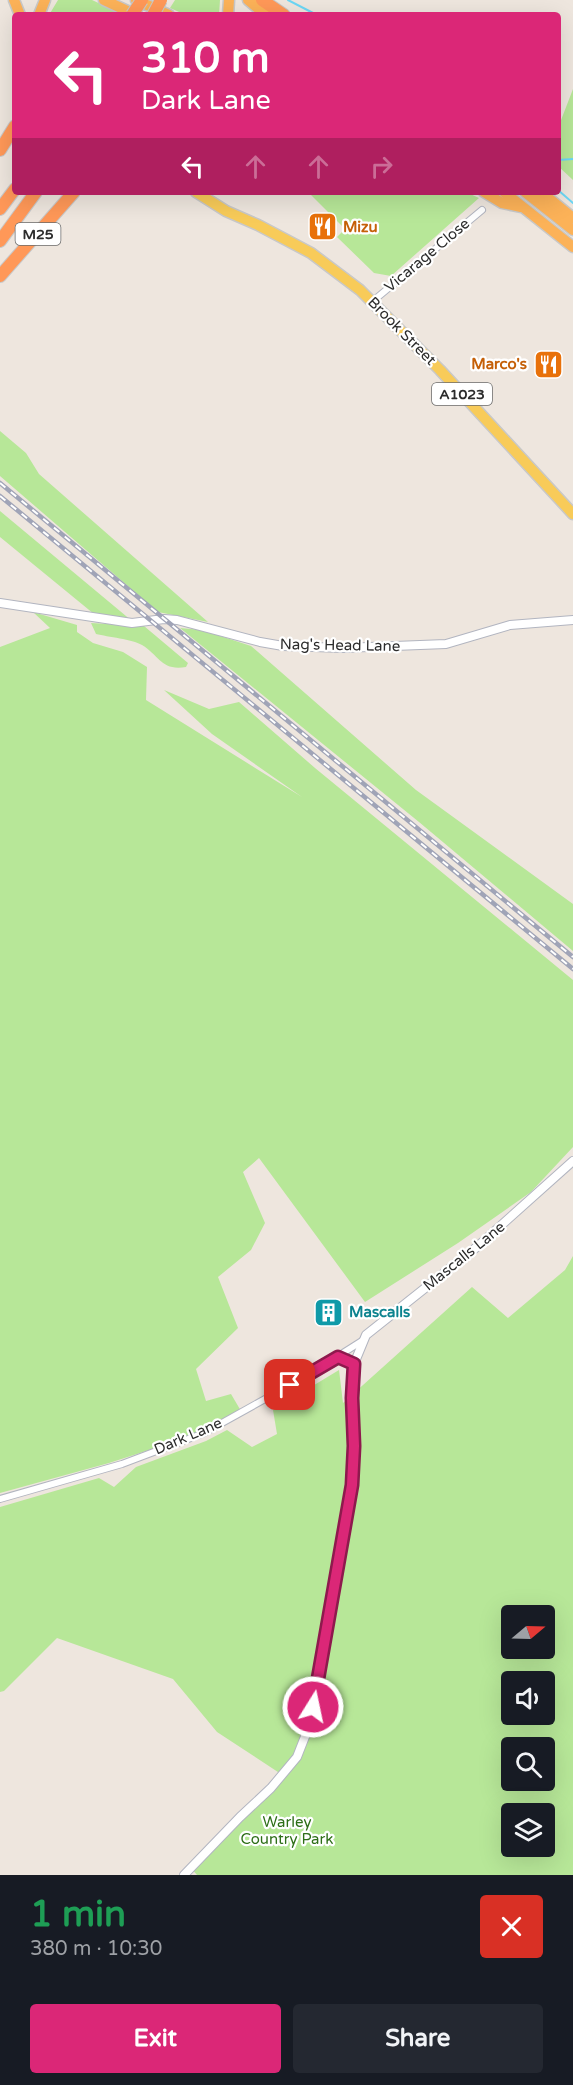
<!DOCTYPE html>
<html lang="en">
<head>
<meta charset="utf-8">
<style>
  :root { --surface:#171b24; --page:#242831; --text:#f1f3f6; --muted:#9ea1a6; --accent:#db2777 }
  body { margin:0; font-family:"Varela Round",sans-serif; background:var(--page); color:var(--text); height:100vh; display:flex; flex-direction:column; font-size:22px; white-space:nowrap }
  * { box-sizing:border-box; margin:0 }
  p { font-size:20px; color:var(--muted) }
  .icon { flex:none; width:33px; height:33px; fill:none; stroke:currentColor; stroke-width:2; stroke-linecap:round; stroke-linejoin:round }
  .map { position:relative; height:1875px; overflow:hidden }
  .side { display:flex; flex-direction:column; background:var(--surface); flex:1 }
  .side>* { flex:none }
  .hud { position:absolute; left:12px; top:12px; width:549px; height:183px; border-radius:6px; box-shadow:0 6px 24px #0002; background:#db2777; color:#fff; overflow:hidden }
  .needle { width:39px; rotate:71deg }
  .fabs { position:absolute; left:501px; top:1605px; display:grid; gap:12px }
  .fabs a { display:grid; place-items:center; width:54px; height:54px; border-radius:6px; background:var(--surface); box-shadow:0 6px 24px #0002; font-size:30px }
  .pin { position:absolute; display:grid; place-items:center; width:51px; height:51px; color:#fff; margin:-26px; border-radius:12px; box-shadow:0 3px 9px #0006 }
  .me { position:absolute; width:66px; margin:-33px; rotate:10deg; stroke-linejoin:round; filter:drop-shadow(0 0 4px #0008) }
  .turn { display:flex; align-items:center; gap:21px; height:126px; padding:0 30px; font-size:27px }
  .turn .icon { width:78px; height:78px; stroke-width:2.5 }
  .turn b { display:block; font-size:42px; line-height:51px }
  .lanes { display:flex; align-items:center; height:57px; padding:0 30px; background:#0003; justify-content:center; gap:30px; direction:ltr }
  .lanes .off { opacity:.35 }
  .round { display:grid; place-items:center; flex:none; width:63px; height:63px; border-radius:6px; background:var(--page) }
  .summary { display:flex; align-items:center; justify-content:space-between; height:102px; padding:0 30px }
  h1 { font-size:36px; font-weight:700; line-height:45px; color:#1e9e55 }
  .button { display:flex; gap:12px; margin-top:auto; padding:12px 30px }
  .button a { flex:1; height:69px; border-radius:6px; background:var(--accent); color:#fff; font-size:24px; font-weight:700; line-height:69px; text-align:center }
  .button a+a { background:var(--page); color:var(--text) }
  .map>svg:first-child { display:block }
  .green { fill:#b7e798; fill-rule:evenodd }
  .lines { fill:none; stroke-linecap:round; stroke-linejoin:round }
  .stream { stroke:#6cd7f5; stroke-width:2 }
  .minor-casing { stroke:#b2b5c0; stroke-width:8 }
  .tertiary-casing { stroke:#b2b5c0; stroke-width:10 }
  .primary-casing { stroke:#c8c8c8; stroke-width:13 }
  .trunk-casing { stroke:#c8c8c8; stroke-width:13 }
  .motorway-casing { stroke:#c8c8c8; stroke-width:14 }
  .minor { stroke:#fff; stroke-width:6 }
  .tertiary { stroke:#fff; stroke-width:8 }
  .primary { stroke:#f8cb59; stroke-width:10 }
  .trunk { stroke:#fcb258; stroke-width:10 }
  .motorway { stroke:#ff9858; stroke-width:12 }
  .rail-casing { stroke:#a0a4b7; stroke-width:4.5 }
  .rail { stroke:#fff; stroke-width:2; stroke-dasharray:7; stroke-linecap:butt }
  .motorway-bridge-casing { stroke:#c8c8c8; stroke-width:14; stroke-linecap:butt }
  .motorway-bridge { stroke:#ff9858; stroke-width:12 }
  .route-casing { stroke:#8e194d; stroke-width:15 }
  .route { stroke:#db2777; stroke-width:10 }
  .labels { text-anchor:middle; stroke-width:4.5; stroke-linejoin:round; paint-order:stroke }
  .shield { fill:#fff; stroke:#6b6b6b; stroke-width:1.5 }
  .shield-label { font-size:14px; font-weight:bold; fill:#2c2c2c }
  .food-label { font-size:15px; font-weight:bold; fill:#c56008; stroke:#fff; text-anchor:start }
  .street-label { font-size:15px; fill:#2c2c2c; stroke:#fff }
  .culture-label { font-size:15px; font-weight:bold; fill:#0d838f; stroke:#fff; text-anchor:start }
  .park-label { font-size:15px; fill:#2d6e17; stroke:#fff }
</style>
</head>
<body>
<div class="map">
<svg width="573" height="1875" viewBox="0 0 573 1875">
  <rect width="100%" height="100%" fill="#eee6de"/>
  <path class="green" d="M58,0h34l28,13 -2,2h-69z
    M175,0h45l-1,15h-33l-16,-7z
    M573,89v91l-15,-14v-38z
    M308,192h158l13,6 -88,78 -17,-3 -37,-36 8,-8z
    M0,431l26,22 13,21 169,148 -50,-10 -158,-136z
    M0,511l132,110 -38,-7 -94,-77z
    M33,612l44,13v7l16,11 30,9 24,15 -1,33 156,97 -90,-63 -48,-44 45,19 30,-7 76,66 258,212v167l-42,45 -73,51 -93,59 -106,-144 -16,14 22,51 -14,27 -33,27 20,51 -42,41 10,32 25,-7 10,17 -36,21 -96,31 -109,30v-846l50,-19z
    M91,623l53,3 44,37 -2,4c-25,4 -26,-11 -44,-22 -10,-6 -34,-8 -46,-11z
    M180,628l22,2 49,16 165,144 157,114v47l-154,-129z
    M573,1256v619h-376l-6,-7 90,-94 -64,-42 -44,-53 -116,-41 -53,53 -4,1v-185l99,-29 15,9 22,-20 70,-26 21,-11 25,17 25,-13 -4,-24 66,-40 4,33 129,-116 36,31 57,-48zM512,1616h32v32h-32zM512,1682h32v32h-32zM512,1748h32v32h-32zM512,1814h32v32h-32z"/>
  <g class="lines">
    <path class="stream" d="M288,0l29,15
      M558,160l15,-1
      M558,190l15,13"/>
    <defs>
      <path id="minor" d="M373,301l109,-91
        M338,1357l16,7
        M0,1499l122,-35 82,-31 106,-59 52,-33"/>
      <path id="tertiary" d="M0,603l132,20 32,-4 13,1 83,22 23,4 60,2 103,-4 64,-19 63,-5
        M184,1875l56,-58 31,-29 26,-31 9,-23 7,-27 39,-222 2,-39 -2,-48 2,-34 12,-29 112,-89 95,-85"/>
      <path id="primary" d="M196,192l30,19 32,14 53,28 49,37 80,80 133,144"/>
      <path id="trunk" d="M14,0l6,15
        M104,0l32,15
        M136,0l33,15
        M248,0l18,15
        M39,15l6,-15
        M228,15l1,-15
        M484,192l18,11 19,4
        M504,192l69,55
        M525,192l48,38
        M541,192l32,26"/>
      <path id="motorway" d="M262,0l22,15
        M0,150l15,-24
        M0,209l15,-20
        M0,241l36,-49
        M0,276l74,-84"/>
    </defs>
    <use href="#minor" class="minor-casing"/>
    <use href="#tertiary" class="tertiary-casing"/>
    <use href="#primary" class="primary-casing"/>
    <use href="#trunk" class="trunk-casing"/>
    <use href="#motorway" class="motorway-casing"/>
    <use href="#minor" class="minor"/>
    <use href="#tertiary" class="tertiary"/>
    <use href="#primary" class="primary"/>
    <use href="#trunk" class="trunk"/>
    <use href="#motorway" class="motorway"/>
    <defs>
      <path id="rail" d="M0,483l573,474
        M0,496l573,473"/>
    </defs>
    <use href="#rail" class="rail-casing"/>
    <use href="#rail" class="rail"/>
    <defs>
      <path id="motorway-bridge" d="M132,15l10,-15
        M153,15l8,-15"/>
    </defs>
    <use href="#motorway-bridge" class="motorway-bridge-casing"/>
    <use href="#motorway-bridge" class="motorway-bridge"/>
  </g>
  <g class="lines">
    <defs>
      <path id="route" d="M290,1385l48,-28 16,7 -2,34 2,48 -2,39 -39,222"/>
    </defs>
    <use href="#route" class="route-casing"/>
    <use href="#route" class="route"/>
  </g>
  <defs>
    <symbol id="restaurant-square" viewBox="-11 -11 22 22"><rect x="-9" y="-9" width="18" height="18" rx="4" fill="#e8710a" stroke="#fff"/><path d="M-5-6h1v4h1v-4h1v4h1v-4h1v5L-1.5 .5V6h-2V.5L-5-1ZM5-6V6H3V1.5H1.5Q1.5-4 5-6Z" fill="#fff"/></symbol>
    <symbol id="building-square" viewBox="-11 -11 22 22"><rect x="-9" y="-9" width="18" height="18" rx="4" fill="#0f9aa8" stroke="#fff"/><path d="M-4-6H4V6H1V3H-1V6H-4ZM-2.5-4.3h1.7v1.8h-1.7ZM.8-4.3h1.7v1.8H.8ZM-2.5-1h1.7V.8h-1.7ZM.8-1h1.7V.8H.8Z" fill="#fff"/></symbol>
  </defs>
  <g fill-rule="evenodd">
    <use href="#restaurant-square" x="306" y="210" width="33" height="33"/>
    <use href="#restaurant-square" x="532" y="348" width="33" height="33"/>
    <use href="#building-square" x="312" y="1296" width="33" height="33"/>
  </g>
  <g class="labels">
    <g class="shield">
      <rect x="15.5" y="223" width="45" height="22" rx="4.5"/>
      <rect x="432" y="383" width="60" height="22" rx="4.5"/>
    </g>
    <g class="shield-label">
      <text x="38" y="239">M25</text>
      <text x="462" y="399">A1023</text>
    </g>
    <g class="food-label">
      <text x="343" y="232">Mizu</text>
      <text x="527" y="369" text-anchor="end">Marco's</text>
    </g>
    <g class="street-label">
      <text transform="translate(427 255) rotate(-40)" y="5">Vicarage Close</text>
      <text transform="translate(402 331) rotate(45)" y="5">Brook Street</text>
      <text transform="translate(340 645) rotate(1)" y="5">Nag's Head Lane</text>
      <text transform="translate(464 1256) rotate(-39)" y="5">Mascalls Lane</text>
      <text transform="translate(188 1436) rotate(-23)" y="5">Dark Lane</text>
    </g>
    <g class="culture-label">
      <text x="349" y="1317">Mascalls</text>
    </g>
    <g class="park-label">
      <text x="287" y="1827">Warley<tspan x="287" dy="17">Country Park</tspan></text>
    </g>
  </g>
</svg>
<div class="fabs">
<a><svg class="needle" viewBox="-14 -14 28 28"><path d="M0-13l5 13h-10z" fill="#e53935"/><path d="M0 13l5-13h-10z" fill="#9ea1a6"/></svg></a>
<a><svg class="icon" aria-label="sound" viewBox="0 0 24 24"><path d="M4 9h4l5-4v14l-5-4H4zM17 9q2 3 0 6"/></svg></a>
<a><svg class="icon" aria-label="search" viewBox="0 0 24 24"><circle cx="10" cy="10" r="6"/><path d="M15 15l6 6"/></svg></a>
<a><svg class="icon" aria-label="layers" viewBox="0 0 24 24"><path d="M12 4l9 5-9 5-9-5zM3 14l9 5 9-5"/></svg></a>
</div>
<div class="pin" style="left:290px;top:1385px;background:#d93025"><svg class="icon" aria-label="arrive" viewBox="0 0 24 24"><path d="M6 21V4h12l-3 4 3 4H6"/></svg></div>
<svg class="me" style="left:313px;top:1707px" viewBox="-20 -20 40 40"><circle r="17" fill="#db2777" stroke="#fff" stroke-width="3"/><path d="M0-11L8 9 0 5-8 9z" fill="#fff"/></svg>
<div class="hud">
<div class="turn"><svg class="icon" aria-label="left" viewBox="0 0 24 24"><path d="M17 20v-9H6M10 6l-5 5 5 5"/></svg><div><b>310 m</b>Dark Lane</div></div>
<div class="lanes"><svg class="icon" aria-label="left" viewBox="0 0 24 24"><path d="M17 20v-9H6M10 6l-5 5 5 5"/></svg><svg class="icon off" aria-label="ahead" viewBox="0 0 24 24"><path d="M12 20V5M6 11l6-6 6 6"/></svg><svg class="icon off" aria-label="ahead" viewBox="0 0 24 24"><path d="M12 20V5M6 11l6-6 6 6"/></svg><svg class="icon off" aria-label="right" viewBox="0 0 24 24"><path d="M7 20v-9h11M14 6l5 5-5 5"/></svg></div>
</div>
</div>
<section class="side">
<div class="summary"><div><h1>1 min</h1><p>380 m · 10:30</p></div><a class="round" style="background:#d93025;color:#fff"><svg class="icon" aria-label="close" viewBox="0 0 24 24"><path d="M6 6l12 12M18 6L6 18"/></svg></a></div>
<div class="button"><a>Exit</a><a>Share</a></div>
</section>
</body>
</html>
